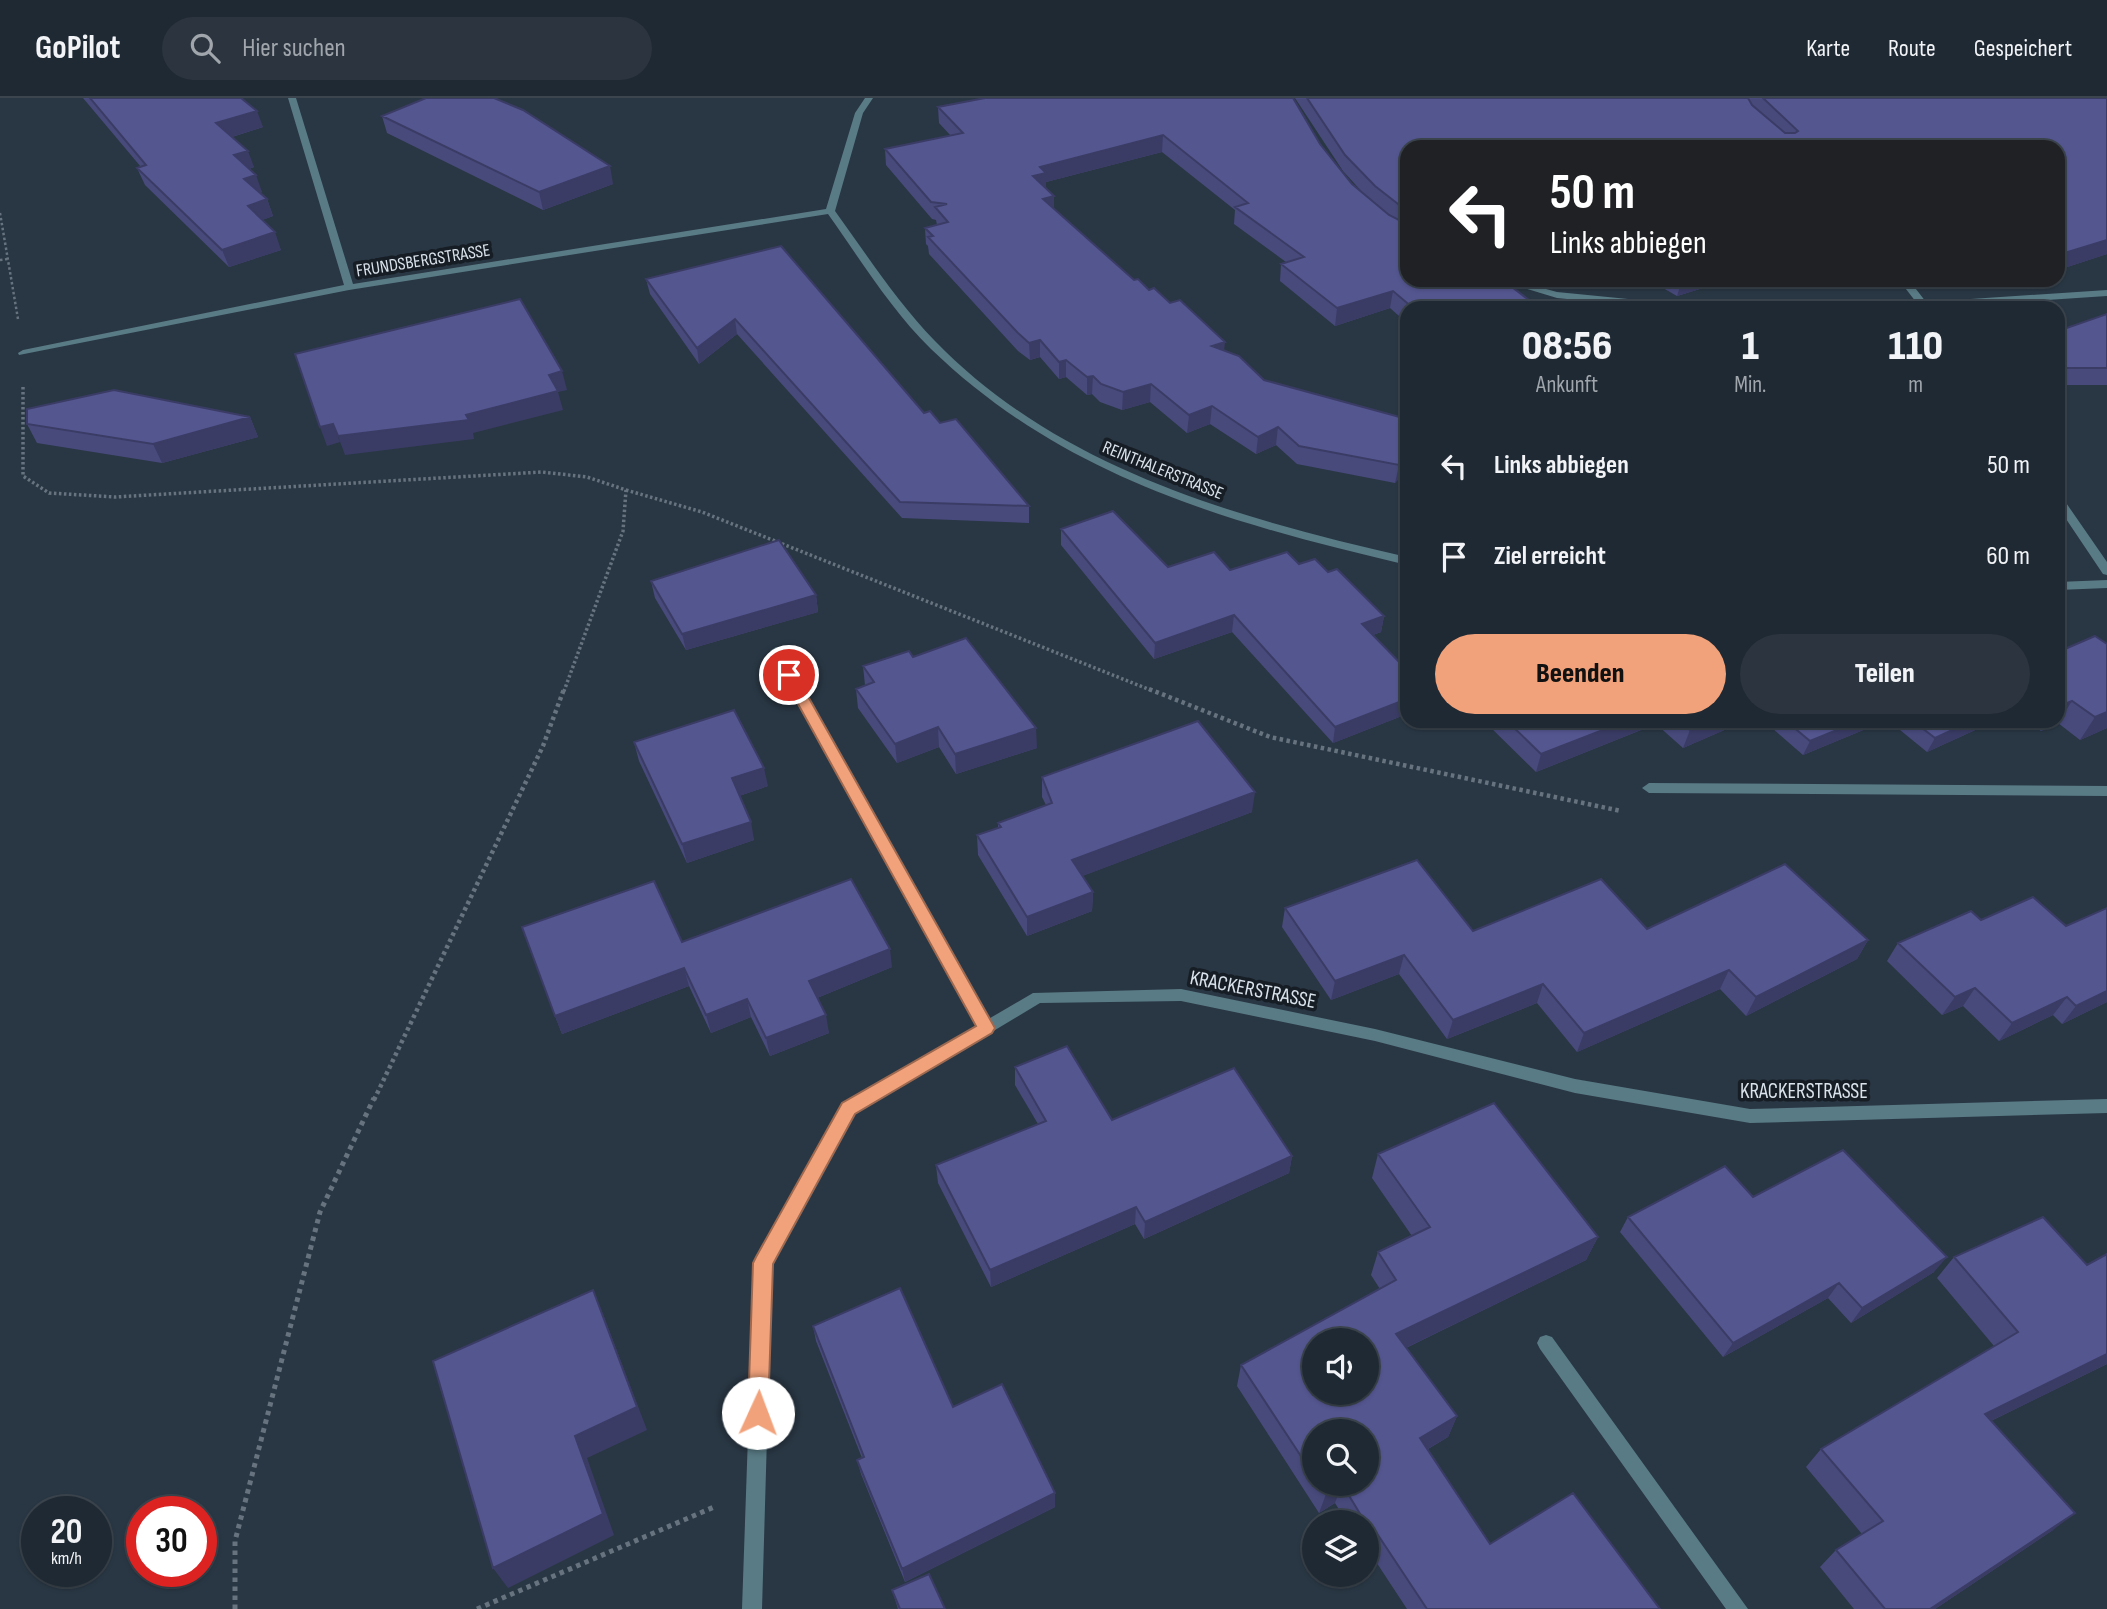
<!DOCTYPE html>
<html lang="de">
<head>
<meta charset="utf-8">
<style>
  :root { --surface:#1f2933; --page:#2c353f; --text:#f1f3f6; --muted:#a1a6ac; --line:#3c454e; --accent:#f1a27b }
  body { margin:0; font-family:"Sofia Sans Condensed",sans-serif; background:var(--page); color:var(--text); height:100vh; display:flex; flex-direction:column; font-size:26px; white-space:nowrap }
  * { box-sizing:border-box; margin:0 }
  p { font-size:23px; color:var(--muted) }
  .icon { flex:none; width:38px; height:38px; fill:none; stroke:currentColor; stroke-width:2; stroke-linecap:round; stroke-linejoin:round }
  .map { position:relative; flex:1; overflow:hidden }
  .drawer { position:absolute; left:1400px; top:203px; width:665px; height:427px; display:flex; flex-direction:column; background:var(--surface); border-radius:21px; box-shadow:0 2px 5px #0004,0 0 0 2px var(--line) }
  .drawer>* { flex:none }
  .banner { position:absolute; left:1400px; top:42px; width:665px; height:147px; border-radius:21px; box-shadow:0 2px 5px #0004,0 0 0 2px var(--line); background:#202124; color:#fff; overflow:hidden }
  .buttons { position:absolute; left:1302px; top:1230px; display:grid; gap:14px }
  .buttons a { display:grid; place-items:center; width:77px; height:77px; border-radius:50%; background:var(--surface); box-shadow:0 2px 5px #0004,0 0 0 2px var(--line); font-size:35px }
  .speed { position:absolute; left:21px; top:1398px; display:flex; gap:14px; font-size:35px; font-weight:700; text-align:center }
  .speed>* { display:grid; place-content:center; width:91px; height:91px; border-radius:50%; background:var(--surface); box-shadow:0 2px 5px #0004,0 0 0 2px var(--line); line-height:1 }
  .speed small { font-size:18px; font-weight:400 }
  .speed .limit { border:10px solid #d22; background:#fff; color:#111 }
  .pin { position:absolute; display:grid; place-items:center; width:60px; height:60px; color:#fff; margin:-30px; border:4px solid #fff; border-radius:50%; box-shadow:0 2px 7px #0007 }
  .me { position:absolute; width:77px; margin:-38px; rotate:2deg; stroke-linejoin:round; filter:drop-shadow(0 0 5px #0008) }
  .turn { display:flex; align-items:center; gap:24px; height:147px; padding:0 35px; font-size:32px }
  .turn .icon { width:91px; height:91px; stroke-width:2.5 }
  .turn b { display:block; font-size:49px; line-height:60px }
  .eta { display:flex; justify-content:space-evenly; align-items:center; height:119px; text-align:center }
  .eta b { font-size:42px; font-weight:800; line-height:49px }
  .button { display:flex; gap:14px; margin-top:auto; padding:14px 35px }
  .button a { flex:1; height:80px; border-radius:42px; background:var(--accent); color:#111; font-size:28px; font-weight:800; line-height:80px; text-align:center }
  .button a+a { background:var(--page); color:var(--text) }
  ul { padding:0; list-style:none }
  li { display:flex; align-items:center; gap:21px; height:91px; padding:0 35px }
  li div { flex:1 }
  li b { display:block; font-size:26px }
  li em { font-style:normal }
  header { display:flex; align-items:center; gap:42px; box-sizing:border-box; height:98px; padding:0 35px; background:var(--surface); border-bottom:2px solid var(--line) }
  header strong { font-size:33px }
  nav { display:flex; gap:38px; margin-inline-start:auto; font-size:24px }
  .search { width:490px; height:63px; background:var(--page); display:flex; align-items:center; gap:18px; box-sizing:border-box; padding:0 24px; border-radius:38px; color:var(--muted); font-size:26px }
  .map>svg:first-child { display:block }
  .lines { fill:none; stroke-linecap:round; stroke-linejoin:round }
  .path-far3 { stroke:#67737f; stroke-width:2.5; stroke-dasharray:2.5 2.5; stroke-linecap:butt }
  .path-far2 { stroke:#67737f; stroke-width:3.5; stroke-dasharray:2.5 2.5; stroke-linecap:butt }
  .path-far1 { stroke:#67737f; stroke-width:4.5; stroke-dasharray:3.5 3.5; stroke-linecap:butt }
  .path { stroke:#67737f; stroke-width:5; stroke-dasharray:4.5 4.5; stroke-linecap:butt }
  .lane { fill:#597b85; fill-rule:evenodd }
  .street { fill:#597b85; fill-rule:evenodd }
  .wall { fill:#484a7c; fill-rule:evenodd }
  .shaded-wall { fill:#3b3c65 }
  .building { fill:#545690; stroke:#3b3c65; stroke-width:2; fill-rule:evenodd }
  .route { fill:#f1a27b; stroke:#9d6950; stroke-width:2 }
  .labels { text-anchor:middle; stroke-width:7; stroke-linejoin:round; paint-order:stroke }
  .far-street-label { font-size:18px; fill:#dae2eb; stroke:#171d24 }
  .street-label { font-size:21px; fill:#dae2eb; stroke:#171d24 }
</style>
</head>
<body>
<header>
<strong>GoPilot</strong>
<div class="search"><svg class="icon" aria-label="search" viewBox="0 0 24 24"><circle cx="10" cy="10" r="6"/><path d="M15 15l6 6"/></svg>Hier suchen</div>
<nav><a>Karte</a><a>Route</a><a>Gespeichert</a></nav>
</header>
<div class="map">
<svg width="2107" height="1511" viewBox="0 0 2107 1511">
  <rect width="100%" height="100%" fill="#293744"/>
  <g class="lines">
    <path class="path-far3" d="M0,115l18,106
      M0,162l8,-1"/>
    <path class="path-far2" d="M23,289v89l26,17 66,4 427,-25 45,5 39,13 -3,41 -59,160
      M626,392l76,22 451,179"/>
    <path class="path-far1" d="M1149,591l121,48 351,74
      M374,1002l169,-354 21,-57"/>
    <path class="path" d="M235,1511v-68l85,-329 54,-114
      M477,1511l237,-102"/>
    <path class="lane" d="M776,549l6,4 209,373 3,4 -3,4 -5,2 -5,-2 -211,-381z
      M1649,685l458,3v10l-458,-3 -7,-5z
      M1546,1237l6,2 196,272h-22l-186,-260 -3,-6 3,-6z"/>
    <path class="street" d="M288,0h8l57,186 473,-75 29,-96 10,-15h8l-10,15 -28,98c32,44 62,91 100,130 125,129 303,177 472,216v8c-177,-42 -341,-86 -476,-216 -40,-39 -71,-90 -103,-135l-479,76 -330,65 -1,-2 5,-3 321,-65z
      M1497,182h16l44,12 132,13 5,3h-35l-102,-10z
      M1899,182h10l17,22 181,-12v6l-176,12h-62l5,-3 42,-3z
      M2058,398l4,1 45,65v13l-4,-1 -45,-67z
      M2107,482v8l-49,2v-8z
      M1181,891l194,40 200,50 175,30 357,-10v14l-357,10 -175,-30 -200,-52 -194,-40 -141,2 -185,111 -83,150 -10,345h-20l12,-346 89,-159 190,-111z"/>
  </g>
  <path class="wall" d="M83,0h158l22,29 -31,10 22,30 -5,2 13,23 -2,1 7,6 6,17 -11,4 19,30 -52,17 -84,-82 -8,-17 4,-1z
    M1295,0h812v156l-49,16v-123h-651v133l132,28h-132v15l-17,-15 -55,18 -55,-45 1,-17 5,-2 -52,-38 1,-14 -73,-58 -116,30v7l8,20 80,71 15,10 75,61 40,29 143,39v50l-12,14 -98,-19 -21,-19 -20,9 -46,-30 -23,9 -37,-31 -28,8 -22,-8 -8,-8 -5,1 -21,-18 -7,2 -19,-22 -10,3 -12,-9 -89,-97 -1,-8 -2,-2 -1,-16 12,-3 -1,-5 -4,-1 -46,-54 -1,-16 66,-13 -12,-13 -1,-16 382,37 32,40 13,11 -22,-24z
    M382,18l231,68 -70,26 -156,-77z
    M781,148l143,167 16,10 89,83v17l-127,-5 -165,-184 -38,30 -49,-70 -4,-15z
    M1649,182h80l-52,16z
    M1994,182h31l-19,6z
    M2107,216v71h-49v-54z
    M250,319l8,20 -96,26 -125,-20 -10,-19z
    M1061,431l107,38 62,3 69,-6 29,8 56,44 -3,16 -8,3 34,35v44l-74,29 -101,-111 -78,27 -93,-114z
    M651,483l165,14 2,17 -132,38 -31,-52z
    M2058,554l49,76 -27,12 -22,-17 -17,8 -13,-10h30z
    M913,559l124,91 -81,26 -17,-27 -42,16 -39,-55 -2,-19 9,-4 -2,-19z
    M1484,623h261l-62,27 -27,-24 -120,48z
    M1764,623h121l-82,34z
    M1889,623h106l-68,31z
    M634,644l134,44 -29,10 15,44 -67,23 -48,-102z
    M1042,679l210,35 -170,64 11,16 -1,19 -65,25 -49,-81 -1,-20 21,-7v-5l48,-18 -4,-8z
    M1285,810l188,23 174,-2 221,11 -11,19 -111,57 -26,-27 -143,63 -40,-49 -90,36 -48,-65 -68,26 -49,-73z
    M1981,822l126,82 -45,22 -9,-9 -54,26 -36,-35 -21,9 -55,-54 11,-18z
    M682,844l210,25 -75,31 12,35 -59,23 -19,-39 -40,16 -22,-47 -127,48 -7,-18z
    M1015,969l97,53 180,36 -3,17 -145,66 -9,-15 -144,63 -53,-104 -2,-18 102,-41 -23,-39z
    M1378,1056l220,83 -12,23 -180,88 51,68 -9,21 -20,12 62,95 170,65h-253l-40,-61v-26h-20l-12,-19 -16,10 -82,-127 4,-21 139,-76 -9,-14 7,-23 34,-16 -40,-58zM1314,1334l53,52h-53z
    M1753,1099l181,75 -83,51 -23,-25 -105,59 -103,-125 8,-15z
    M2107,1156v110l-116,57 62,109 -118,79h-81l-34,-42 16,-17 26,-16 -56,-67 15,-18 173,-103 -57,-68 17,-21 133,8z
    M813,1228l140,81 102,100 -150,75 -44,-108 -4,-14 5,-2 -46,-117z
    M892,1492l53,19h-47z"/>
  <path class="shaded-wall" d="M257,13l6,16 -41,13 -6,-17z
    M1163,37l-1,17 -116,30v8l-13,-14 7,-9z
    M248,53l6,16 -14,5 -6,-17z
    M610,68l3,18 -70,26 -4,-18z
    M256,77l6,17 -11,3 -7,-16z
    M1054,98v17l-11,-14z
    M267,101l6,17 -19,7 -6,-17z
    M275,134l6,18 -52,17 -7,-17z
    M2107,142v14l-49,16v-15z
    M1682,182h47l-52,16z
    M2008,182h17l-19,6z
    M1393,193l-3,17 -55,18 2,-18z
    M735,221l2,15 -38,30 -2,-16z
    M1040,242v17l-10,3 -1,-17z
    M1225,244l-2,18 -11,-14z
    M1066,262v17l-7,2v-17z
    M562,273l5,19 -9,2 5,18 -90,23 1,6 -129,16 -7,-19 128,-21 83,-40z
    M1093,278l-1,18 -5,1v-18z
    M1151,286l-1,18 -28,8 1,-18z
    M1212,308l-2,18 -23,9 2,-18z
    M250,319l8,20 -96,26 -9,-19z
    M333,326l7,18 -13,4 -7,-19z
    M1278,329l-2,18 -20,9 2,-17z
    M1407,357v14l-12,14 4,-18z
    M816,497l2,17 -132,38 -4,-16z
    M1234,517l-2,17 -78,27 1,-16z
    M1384,518l-3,16 -22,8 3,-16z
    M1407,601v15l-74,29 2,-16z
    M2072,603l-14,22 -17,8 6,-10h11v-14z
    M2107,614v16l-27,12 15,-23z
    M1626,623h31l-1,3 -120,48 5,-18z
    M1711,623h34l-62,27 7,-18z
    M1859,623h26l-82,34 7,-14z
    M1972,623h23l-68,31 8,-14z
    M938,629l1,20 -42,16 -2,-19z
    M1036,630l1,20 -81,26 -1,-20z
    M764,670l4,18 -32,11 -4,-19z
    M1255,694l-3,20 -180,68v-20z
    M751,724l3,18 -67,23 -5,-19z
    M1093,794l-1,19 -65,25v-19z
    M1868,842l-11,19 -111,57 10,-19z
    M890,851l2,18 -80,33 -3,-19z
    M1404,857l-5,19 -68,26 4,-19z
    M684,870l5,18 -127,48 -7,-18z
    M1729,872l-9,19 -143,63 7,-19z
    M1543,886l-6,19 -90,36 6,-19z
    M1975,890l-12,18 -21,9 13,-18z
    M2107,893v11l-45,22 14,-18z
    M2067,899l-14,18 -54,26 13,-18z
    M747,901l4,18 -40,16 -5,-18z
    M826,917l3,18 -59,23 -4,-18z
    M1292,1058l-3,17 -145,66 1,-17z
    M1136,1109l-1,17 -144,63 -1,-17z
    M1598,1139l-12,23 -197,96 7,-22z
    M1947,1159l-13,15 -83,51 11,-15z
    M1839,1185l-11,15 -105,59 10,-14z
    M593,1192l10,24 44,116 -60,28 27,77 -106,53 -15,-20 82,-132z
    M2107,1256v10l-141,69 19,-19z
    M1457,1318l-9,21 -36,21 8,-20z
    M1342,1386l-7,19 -16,10 7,-19z
    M1055,1395v14l-150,75 -3,-13z
    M2075,1415l-22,17 -118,79h-5z
    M1374,1431l-7,17v-8l3,-7z"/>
  <path class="building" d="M90,0h151l16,13 -41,12 32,28 -14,4 22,20 -12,4 23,20 -19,7 27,26 -53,18 -85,-82 9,-3z
    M426,0h68l29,12 87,56 -71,26 -157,-76z
    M985,0h308l27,46 32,40 37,31 18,9v56h96l36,28h-126l-20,-17 -56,17 -56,-44 23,-7 -69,-50 13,-4 -85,-68 -123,32 6,6 -13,3 21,20 -11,3 91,81 4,-1 11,11 5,-2 16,15 10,-3 45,42 -13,4 27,10 25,24 143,39v36l-8,10 -100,-19 -21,-19 -20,10 -46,-31 -23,9 -38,-31 -28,8 -22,-8 -8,-8 -6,1 -21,-17 -7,2 -19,-22 -11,3 -11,-10 -90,-96 5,-1 -8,-8 23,-6 -13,-15 12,-3 -16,-2 -46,-53 78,-16 -25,-26z
    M1307,0h441l4,7 33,28h10l3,-2 -35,-33h344v142l-49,15v-108h-651v64l-32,-25 -30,-31z
    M781,148l143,167 6,-2 10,12 16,-4 73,87 -129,-4 -165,-183 -38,29 -51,-69z
    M520,201l42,72 -13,4 9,16 -92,24 3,5 -131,16 -5,-12 -13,3 -25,-73z
    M2107,216v54h-49v-37z
    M114,292l136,27 -97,27 -126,-20v-15z
    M1113,413l55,56 46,-15 16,18 57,-18 12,12 16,-5 13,13 9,-3 47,47 -22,8 45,46v29l-72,28 -101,-112 -79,28 -94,-114z
    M779,442l37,55 -134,39 -31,-53z
    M2095,538l12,8v68l-12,5 -23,-16 -14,6v-55z
    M966,540l70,90 -81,26 -17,-27 -43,17 -39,-55 18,-7 -11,-16 46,-15 4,6z
    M734,612l30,58 -32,10 19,44 -69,22 -48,-102z
    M1198,623l57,71 -183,68 21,32 -66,25 -50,-82 24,-8 -3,-4 54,-20 -10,-26z
    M1507,623h119l-85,33z
    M1679,623h32l-21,9z
    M1786,623h73l-49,20z
    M1913,623h59l-37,17z
    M1417,762l56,71 128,-52 46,50 138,-65 83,76 -112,57 -27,-27 -145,63 -41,-49 -90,36 -49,-65 -69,26 -50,-73z
    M851,781l39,70 -81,32 17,34 -60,23 -19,-39 -41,16 -22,-47 -129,48 -33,-89 132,-46 28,61z
    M2033,799l33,29 41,-18v83l-31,15 -9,-9 -55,26 -37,-35 -20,9 -57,-54 73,-32 10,9z
    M1067,948l45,74 122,-52 58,88 -147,66 -9,-15 -146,63 -54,-105 110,-44 -31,-54z
    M1494,1005l104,134 -202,97 61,82 -37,22 70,106 83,-51 87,116h-233l-53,-80 -4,2 -3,-5v-4h-2l-23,-38h25v-52h-53v44l-73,-111 155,-85 -18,-28 52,-25 -52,-73zM1314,1242h53v53h-53z
    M1843,1052l104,107 -85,51 -23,-25 -106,60 -105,-126 97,-51 28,31z
    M2043,1119l44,48 20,-11v100l-122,60 90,99 -145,96h-45l-49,-59 47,-29 -62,-72 197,-117 -64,-75z
    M900,1190l53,119 49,-23 53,109 -153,76 -45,-109 7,-3 -51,-131z
    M593,1192l44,117 -62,29 28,78 -110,54 -60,-207z
    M1319,1386h23l-16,10z
    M929,1476l16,35h-45l-8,-19z"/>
  <path class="route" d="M789,572l7,5 199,353 -3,5 -137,81 -82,150 -5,149 -3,8 -7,3 -7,-3 -3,-8 5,-150 3,-6 86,-154 134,-77 -194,-351z"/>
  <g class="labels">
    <g class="far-street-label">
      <text transform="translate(423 162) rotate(-9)" y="6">FRUNDSBERGSTRASSE</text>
      <text transform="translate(1163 372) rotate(22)" y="6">REINTHALERSTRASSE</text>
    </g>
    <g class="street-label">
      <text transform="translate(1253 891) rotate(11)" y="7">KRACKERSTRASSE</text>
      <text x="1804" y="1000">KRACKERSTRASSE</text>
    </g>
  </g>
</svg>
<div class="buttons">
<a><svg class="icon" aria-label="sound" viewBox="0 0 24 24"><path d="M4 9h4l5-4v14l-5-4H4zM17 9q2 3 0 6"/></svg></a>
<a><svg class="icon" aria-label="search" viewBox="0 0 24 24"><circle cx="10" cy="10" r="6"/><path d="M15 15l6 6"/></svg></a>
<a><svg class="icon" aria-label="layers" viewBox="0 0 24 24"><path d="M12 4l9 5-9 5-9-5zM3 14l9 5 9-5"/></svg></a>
</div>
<div class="speed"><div>20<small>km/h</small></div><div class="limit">30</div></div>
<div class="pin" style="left:789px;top:577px;background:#d93025"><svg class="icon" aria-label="arrive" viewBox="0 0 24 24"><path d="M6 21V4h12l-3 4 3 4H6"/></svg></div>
<svg class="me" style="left:758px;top:1315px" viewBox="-20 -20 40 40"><circle r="19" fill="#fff"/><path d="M0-13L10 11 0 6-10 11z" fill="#f1a27b"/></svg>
<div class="banner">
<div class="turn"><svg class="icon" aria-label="left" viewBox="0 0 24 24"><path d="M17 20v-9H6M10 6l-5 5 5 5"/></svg><div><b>50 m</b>Links abbiegen</div></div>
</div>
<section class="drawer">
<div class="eta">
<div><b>08:56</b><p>Ankunft</p></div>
<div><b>1</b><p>Min.</p></div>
<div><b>110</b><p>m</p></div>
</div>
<ul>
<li><svg class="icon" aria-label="left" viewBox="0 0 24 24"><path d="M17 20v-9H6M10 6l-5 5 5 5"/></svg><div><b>Links abbiegen</b></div><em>50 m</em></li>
<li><svg class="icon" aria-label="arrive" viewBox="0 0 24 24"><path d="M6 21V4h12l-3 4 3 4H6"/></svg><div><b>Ziel erreicht</b></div><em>60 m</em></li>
</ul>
<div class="button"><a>Beenden</a><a>Teilen</a></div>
</section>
</div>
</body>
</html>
